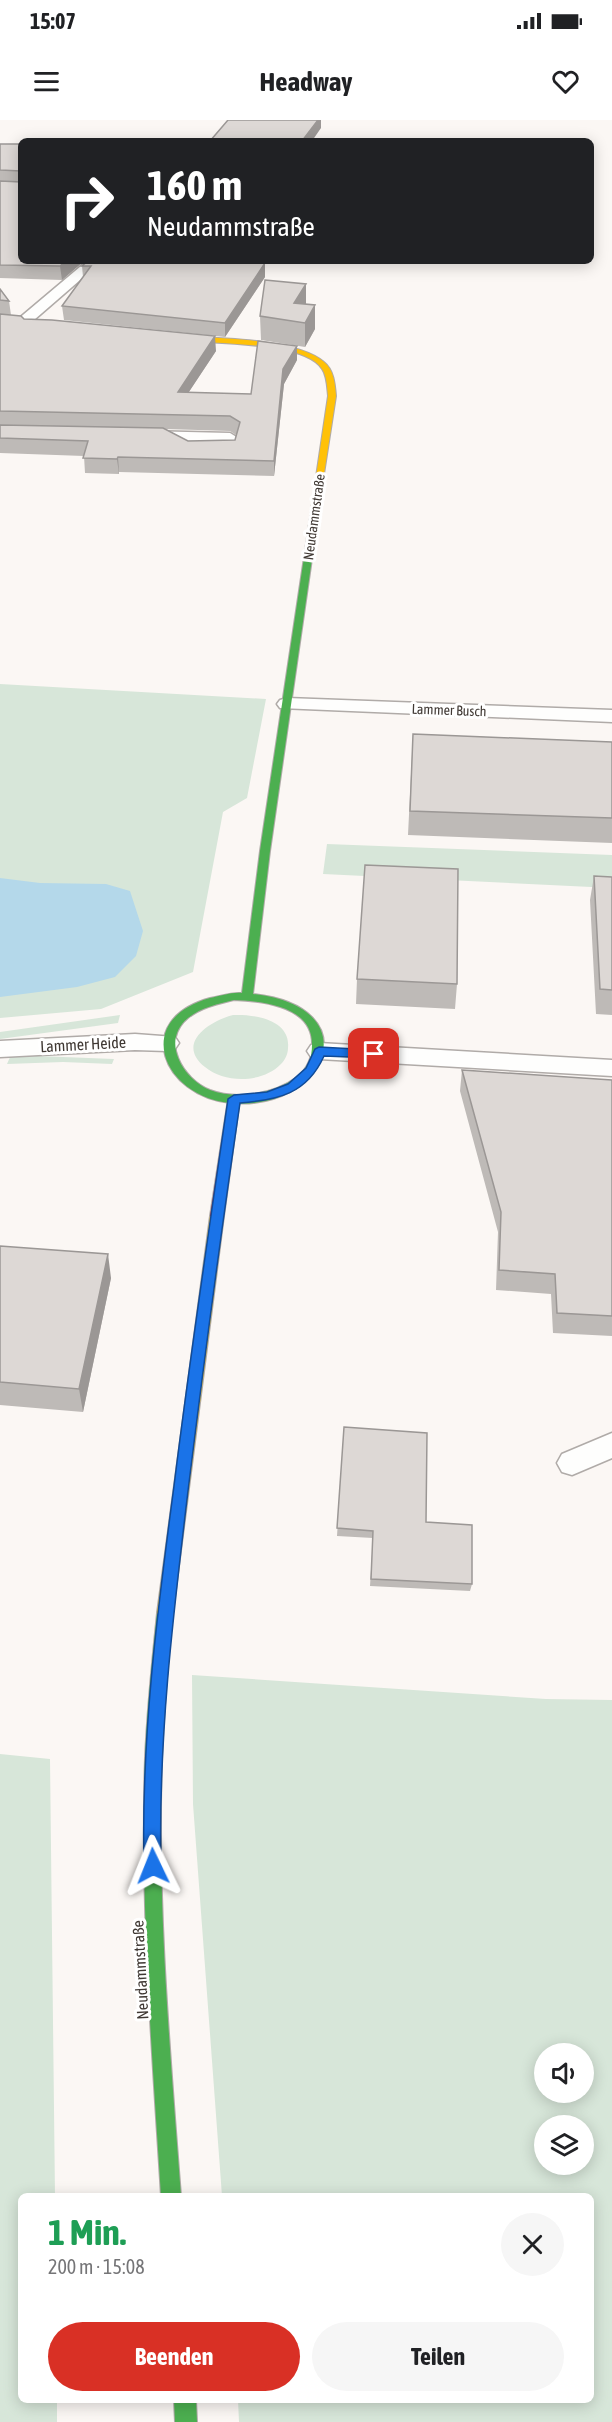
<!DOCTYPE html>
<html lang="de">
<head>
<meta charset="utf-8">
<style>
  :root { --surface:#fff; --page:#f6f6f6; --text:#202124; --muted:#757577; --accent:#d93025 }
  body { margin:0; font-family:"Asap Condensed",sans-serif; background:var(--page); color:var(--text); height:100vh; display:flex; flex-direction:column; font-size:22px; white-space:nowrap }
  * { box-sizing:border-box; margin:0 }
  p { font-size:20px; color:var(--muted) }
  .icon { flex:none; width:33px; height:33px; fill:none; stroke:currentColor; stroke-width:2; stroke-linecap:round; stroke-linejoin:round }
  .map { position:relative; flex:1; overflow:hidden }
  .side { position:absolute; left:18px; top:2073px; width:576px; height:210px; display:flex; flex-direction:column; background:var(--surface); border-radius:9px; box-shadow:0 3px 15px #0003 }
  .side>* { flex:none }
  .guide { position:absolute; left:18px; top:18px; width:576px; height:126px; border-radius:9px; box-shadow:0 3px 15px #0003; background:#202124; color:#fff; overflow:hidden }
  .buttons { position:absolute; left:534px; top:1923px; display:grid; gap:12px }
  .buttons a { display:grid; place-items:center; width:60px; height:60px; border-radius:50%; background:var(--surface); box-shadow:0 3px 15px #0003; font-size:30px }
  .pin { position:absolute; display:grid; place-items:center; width:51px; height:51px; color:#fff; margin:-26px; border-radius:12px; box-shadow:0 3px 9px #0006 }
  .me { position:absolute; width:66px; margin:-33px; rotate:358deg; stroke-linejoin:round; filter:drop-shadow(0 0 4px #0008) }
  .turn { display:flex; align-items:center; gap:21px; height:126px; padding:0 30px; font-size:27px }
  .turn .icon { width:78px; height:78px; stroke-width:2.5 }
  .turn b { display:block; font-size:42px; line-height:51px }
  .round { display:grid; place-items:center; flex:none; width:63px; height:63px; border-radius:32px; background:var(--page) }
  .headline { display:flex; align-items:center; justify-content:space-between; height:102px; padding:0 30px }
  h1 { font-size:36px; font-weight:700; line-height:45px; color:#1e9e55 }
  .action { display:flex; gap:12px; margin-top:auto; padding:12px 30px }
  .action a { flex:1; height:69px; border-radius:36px; background:var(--accent); color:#fff; font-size:24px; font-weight:700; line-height:69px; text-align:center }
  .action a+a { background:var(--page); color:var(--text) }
  .status { display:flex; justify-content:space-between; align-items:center; height:42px; padding:0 30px; background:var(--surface); direction:ltr }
  .status svg { height:16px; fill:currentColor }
  header { display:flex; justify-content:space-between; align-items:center; height:78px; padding:0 30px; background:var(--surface); font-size:27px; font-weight:700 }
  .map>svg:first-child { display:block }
  .green { fill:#d7e6d9; fill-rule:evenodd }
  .water { fill:#b4d8ea }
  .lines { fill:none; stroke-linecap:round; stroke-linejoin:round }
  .street-casing { stroke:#b0aba8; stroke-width:3 }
  .fast-casing { stroke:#b0aba8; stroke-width:2 }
  .slow-casing { stroke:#b0aba8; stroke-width:2 }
  .jam-casing { stroke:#b0aba8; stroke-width:2 }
  .street { fill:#fefefd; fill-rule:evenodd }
  .fast { fill:#4caf50; fill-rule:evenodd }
  .slow { fill:#ffc107; fill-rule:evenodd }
  .jam { fill:#c62828; fill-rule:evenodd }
  .wall { fill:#bebab7; fill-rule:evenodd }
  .shaded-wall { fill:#9b9795 }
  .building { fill:#ddd8d5; stroke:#9b9795; stroke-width:1.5 }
  .route { fill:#1a73e8; stroke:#114b97; stroke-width:1.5 }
  .labels { text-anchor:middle; stroke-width:6; stroke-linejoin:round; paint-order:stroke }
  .far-street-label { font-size:14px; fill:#403934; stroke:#fff }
  .street-label { font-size:16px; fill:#403934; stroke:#fff }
</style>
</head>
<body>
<div class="status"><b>15:07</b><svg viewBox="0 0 49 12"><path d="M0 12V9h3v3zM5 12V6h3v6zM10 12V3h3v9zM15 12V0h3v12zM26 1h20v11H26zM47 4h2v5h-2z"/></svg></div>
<header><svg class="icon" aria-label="menu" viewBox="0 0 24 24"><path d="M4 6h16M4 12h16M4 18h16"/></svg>Headway<svg class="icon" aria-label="heart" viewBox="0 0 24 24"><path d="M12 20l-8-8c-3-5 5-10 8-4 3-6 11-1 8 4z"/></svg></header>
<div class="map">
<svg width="612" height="2302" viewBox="0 0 612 2302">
  <rect width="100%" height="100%" fill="#fbf7f4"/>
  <path class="green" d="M0,564l266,15 -19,99 -24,14 -30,160 -92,37 -101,9z
    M327,724l285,11v33l-289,-14z
    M120,895l-2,8 -118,16v-7z
    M233,895c20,-1 58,4 55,33 0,6 -3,12 -7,16 -18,19 -56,20 -76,3 -30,-24 5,-46 28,-52z
    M37,936l77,3 -2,5 -49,-2 -56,2 3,-7z
    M192,1555l354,24 66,1v722h-373l-1,-22h353v-204h-369l-29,-392zM544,1934h40v38h-40zM544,2006h40v38h-40z
    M0,1634l50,5 5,437h-34v204h36v22h-57z"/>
  <path class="water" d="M0,758l40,5 66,1 24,7 13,40 -7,25 -21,21 -38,10 -77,10z"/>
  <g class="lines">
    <defs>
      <path id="street" d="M87,141h15l-75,65h-10l-2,-3 2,-3z
        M145,311l85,2 8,5 -4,15 -33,1 -8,-5 2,-3 26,-1v-3l-81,-3 -3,-3z
        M287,578l325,12v12l-332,-14 -3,-4 3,-4z
        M135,914l40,3 4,6 -4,6 -8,2 -32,-1 -135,7v-16z
        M319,923l293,17v16l-293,-17 -8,-2 -4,-6 4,-6z
        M612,1313v25l-40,17 -10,-3 -5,-9 5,-9z"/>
      <path id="fast" d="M313,401l4,3 -47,327 -17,143c118,13 73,118 -23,109 -67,-7 -99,-83 -20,-105 11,-2 21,-6 32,-5l18,-142 49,-327zM234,880c29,1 79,6 78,45 0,13 -4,23 -15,32 -23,17 -60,23 -87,13 -27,-11 -50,-49 -22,-72 14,-11 30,-14 46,-18z
        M165,1486l6,2 2,5c-5,48 -9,97 -11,146 -5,146 8,292 19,437h-20c-9,-145 -21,-292 -16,-438 2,-48 7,-97 12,-145l2,-5z
        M174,2280h22l1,22h-22z"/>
      <path id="slow" d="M170,216c38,2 125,1 154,26 10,8 11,22 12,34l-20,130 -7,-2 19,-128c-1,-9 -1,-20 -6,-27 -19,-30 -121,-24 -154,-30v-2z
        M217,1091l7,5 -51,397 -2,5 -6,2 -6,-2 -2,-5 53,-397z"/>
      <path id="jam" d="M234,975l6,4 -16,117 -7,5 -7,-5 18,-117z"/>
    </defs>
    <use href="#street" class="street-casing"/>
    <use href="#fast" class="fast-casing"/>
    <use href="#slow" class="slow-casing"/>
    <use href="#jam" class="jam-casing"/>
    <use href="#street" class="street"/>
    <use href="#fast" class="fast"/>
    <use href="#slow" class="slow"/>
    <use href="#jam" class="jam"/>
  </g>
  <path class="wall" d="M0,24h21v117h63l-22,19 -62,-2z
    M265,143v14l-40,60 -161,-17 -2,-14 21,-29 -1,-11z
    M0,169l9,12 2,14 -9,-1 22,5 192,32 -28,42 63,1 46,-48v14l-13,24 -10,92 -155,-4v2l-34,-1 -1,-17 -84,-3zM166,309l64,2 6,4 -1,5 -47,1z
    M306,184l9,25 -10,18 -44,-7 -1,-24z
    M413,614l199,8v101l-204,-8z
    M594,756l18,1v138l-16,-1 -6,-114z
    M357,859l100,5 -2,25 -99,-5z
    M462,950l150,10v256l-59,-3 -2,-39 -55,-4 2,-58 -38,-141z
    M0,1126l111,32 -28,134 -83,-7z
    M344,1307l128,157 -2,7 -100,-5 3,-48 -36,-2z"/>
  <path class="shaded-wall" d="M318,0h3v8l-9,13h-10z
    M66,141h18l-22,19 -2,-14z
    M265,143v14l-40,60v-14z
    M306,164v24l-12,-5z
    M315,185v24l-10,18v-24z
    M215,216l1,15 -37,56 -1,-15z
    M297,226v14l-13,24 -10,92v-15l9,-92z
    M118,337l1,15v2l-2,-15z
    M108,1134l3,24 -28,134 -4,-23z"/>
  <path class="building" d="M228,0h90l-16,21h-92z
    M0,24h21v27l-21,-1z
    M0,61l21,1v79h45l-6,5 -60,-1z
    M88,141h141l36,2 -40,60 -163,-17 29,-40h-9z
    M265,160l41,4 -12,19 21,2 -10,18 -45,-7z
    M0,169l9,12 -9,-1z
    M0,194l21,2 3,3 28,1 163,16 -37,56 73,2 7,-53 39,5 -14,23 -9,92 -156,-4 -1,2 -34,-1 5,-17 -88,-3v-13l163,3 25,13 47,-1 5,-18 -10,-6 -230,-5z
    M413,614l199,8v76l-202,-7z
    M365,745l93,4 -1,115 -100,-5z
    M594,756l18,1v113l-12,-1z
    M462,950l150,10v236l-55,-3 -2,-39 -56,-4 2,-58z
    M0,1126l108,8 -29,135 -79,-7z
    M344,1307l83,6 -1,89 46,3v59l-101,-5 2,-48 -36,-3z"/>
  <path class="route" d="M319,927l55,3 6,4 -6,4 -50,-2c-17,38 -46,44 -84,47 -19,129 -36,258 -52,388 -15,125 -30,249 -27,375l-2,7 -6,2 -7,-2 -2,-7c-3,-127 13,-253 30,-380 16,-129 35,-258 54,-387l6,-4 33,-3 21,-8 18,-16 9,-19z"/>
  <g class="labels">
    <g class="far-street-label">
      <text transform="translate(314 397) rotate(-82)" y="5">Neudammstraße</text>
      <text transform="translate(449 590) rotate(2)" y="5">Lammer Busch</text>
    </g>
    <g class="street-label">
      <text transform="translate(83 924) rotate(-3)" y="6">Lammer Heide</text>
      <text transform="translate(140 1850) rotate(-93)" y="6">Neudammstraße</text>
    </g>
  </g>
</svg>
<div class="buttons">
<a><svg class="icon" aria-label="sound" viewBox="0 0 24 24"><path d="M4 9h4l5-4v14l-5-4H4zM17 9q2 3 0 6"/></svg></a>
<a><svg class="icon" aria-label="layers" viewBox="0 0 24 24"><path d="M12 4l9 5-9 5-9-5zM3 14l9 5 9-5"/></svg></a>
</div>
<div class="pin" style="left:374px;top:934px;background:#d93025"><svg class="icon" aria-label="arrive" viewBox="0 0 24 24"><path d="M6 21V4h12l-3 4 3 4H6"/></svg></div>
<svg class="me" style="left:153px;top:1746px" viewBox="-20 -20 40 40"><path d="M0-17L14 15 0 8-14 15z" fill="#1a73e8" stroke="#fff" stroke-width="4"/></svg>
<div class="guide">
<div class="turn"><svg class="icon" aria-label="right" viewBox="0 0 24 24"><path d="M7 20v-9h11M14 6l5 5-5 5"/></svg><div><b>160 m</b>Neudammstraße</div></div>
</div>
<section class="side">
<div class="headline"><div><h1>1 Min.</h1><p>200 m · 15:08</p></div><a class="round"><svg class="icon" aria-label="close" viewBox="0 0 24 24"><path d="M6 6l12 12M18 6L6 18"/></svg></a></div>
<div class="action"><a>Beenden</a><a>Teilen</a></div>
</section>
</div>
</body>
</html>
